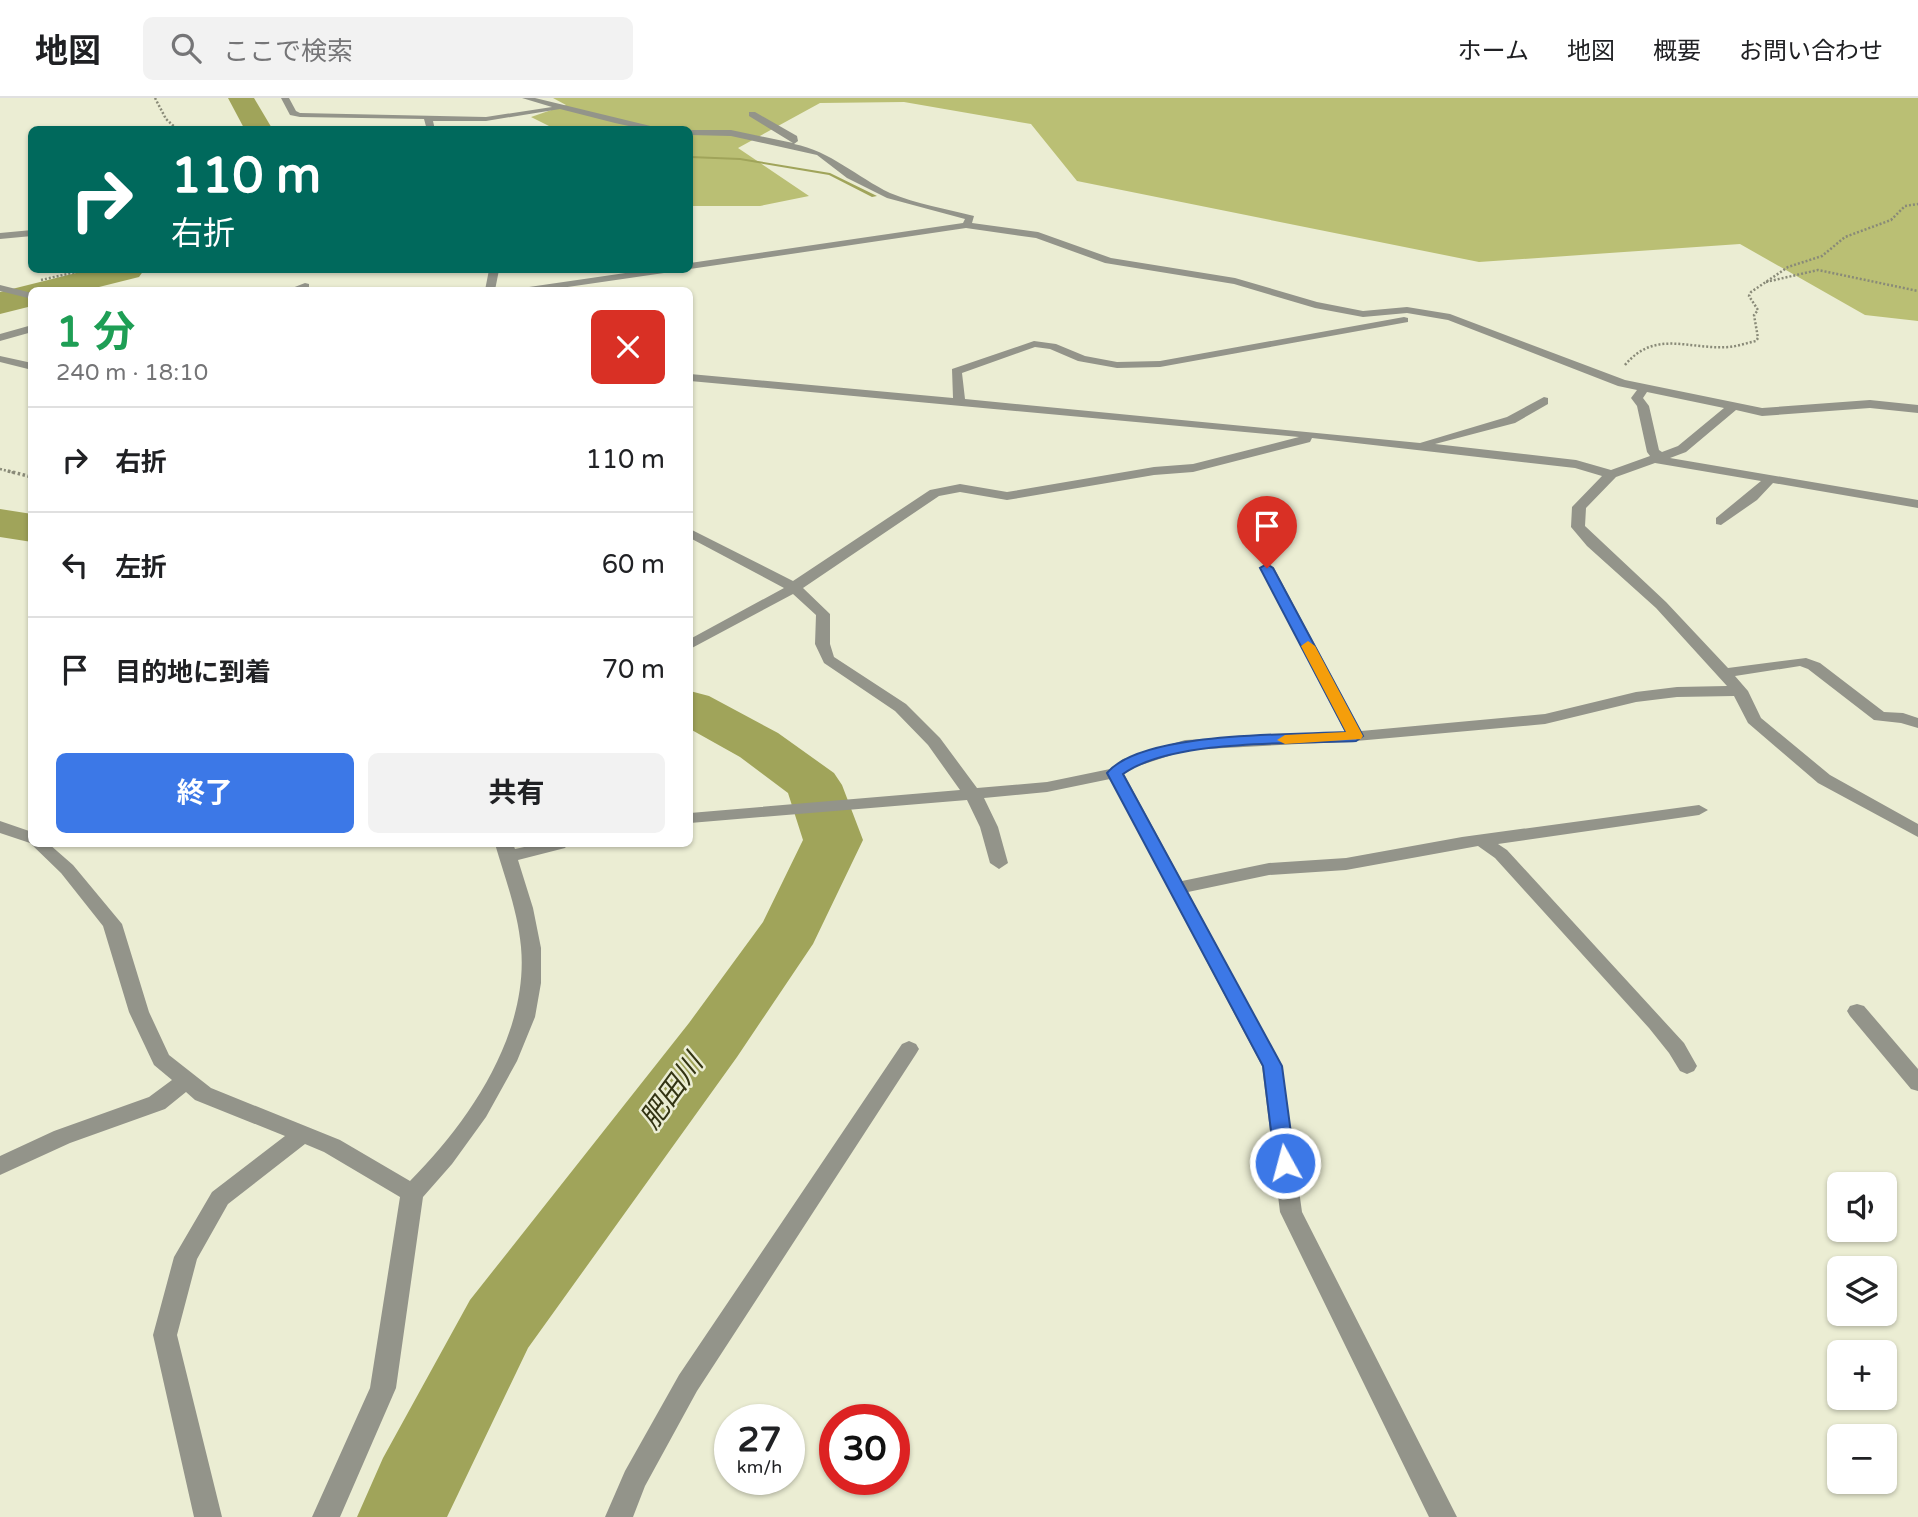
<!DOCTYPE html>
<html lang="ja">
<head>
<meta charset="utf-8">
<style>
  :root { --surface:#fff; --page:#f2f2f2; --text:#202124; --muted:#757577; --line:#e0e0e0; --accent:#3c78e7 }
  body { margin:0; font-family:"Varela Round","Noto Sans JP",sans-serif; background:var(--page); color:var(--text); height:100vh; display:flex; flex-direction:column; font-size:26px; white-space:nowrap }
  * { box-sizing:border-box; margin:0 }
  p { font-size:23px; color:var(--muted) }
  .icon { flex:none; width:38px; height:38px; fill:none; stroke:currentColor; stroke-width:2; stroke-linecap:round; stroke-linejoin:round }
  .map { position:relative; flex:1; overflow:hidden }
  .sheet { position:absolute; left:28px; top:189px; width:665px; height:560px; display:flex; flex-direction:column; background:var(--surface); border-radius:10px; box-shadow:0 2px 5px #0004 }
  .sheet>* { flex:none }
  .hud { position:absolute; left:28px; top:28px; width:665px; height:147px; border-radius:10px; box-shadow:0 2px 5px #0004; background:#00695c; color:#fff; overflow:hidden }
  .controls { position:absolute; left:1827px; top:1074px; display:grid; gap:14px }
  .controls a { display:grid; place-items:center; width:70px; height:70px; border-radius:10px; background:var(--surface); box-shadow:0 2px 5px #0004; font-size:35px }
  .speed { position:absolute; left:714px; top:1306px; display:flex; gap:14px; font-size:35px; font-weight:700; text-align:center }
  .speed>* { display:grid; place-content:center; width:91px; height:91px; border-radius:50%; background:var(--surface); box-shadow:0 2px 5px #0004; line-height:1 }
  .speed small { font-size:18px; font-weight:400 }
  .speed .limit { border:10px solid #d22; background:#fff; color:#111 }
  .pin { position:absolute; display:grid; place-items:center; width:60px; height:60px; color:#fff; margin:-72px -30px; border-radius:50% 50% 50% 0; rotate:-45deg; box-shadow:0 0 7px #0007 }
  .pin .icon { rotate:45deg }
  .me { position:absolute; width:77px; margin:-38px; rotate:353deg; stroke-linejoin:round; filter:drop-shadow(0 0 5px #0008) }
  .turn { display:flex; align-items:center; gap:24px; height:147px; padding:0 28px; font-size:32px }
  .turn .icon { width:91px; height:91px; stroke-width:2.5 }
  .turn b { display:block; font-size:49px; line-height:60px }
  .round { display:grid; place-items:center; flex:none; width:74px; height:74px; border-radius:10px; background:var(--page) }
  .overview { display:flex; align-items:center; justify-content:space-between; height:119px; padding:0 28px }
  h1 { font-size:42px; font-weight:700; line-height:52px; color:#1e9e55 }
  .cta { display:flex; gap:14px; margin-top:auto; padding:14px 28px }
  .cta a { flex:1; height:80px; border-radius:10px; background:var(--accent); color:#fff; font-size:28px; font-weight:700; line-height:80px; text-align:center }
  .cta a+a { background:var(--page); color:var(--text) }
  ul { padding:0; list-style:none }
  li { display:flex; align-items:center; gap:21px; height:105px; padding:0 28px; border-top:2px solid var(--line) }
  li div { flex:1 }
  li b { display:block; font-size:26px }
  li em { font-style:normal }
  header { display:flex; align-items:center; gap:42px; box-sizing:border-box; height:98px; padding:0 35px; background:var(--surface); border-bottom:2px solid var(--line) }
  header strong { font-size:33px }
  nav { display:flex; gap:38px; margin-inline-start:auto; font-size:24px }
  .search { width:490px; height:63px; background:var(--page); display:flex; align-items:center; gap:18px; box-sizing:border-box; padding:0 24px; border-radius:10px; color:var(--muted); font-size:26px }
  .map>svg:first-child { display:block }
  .forest { fill:#babf74 }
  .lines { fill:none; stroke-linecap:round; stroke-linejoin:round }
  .stream { fill:#a0a45a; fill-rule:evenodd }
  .river { fill:#a0a45a; fill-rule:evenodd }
  .path-far1 { stroke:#898a78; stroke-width:2.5; stroke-dasharray:2 2; stroke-linecap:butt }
  .path { stroke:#898a78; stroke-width:3.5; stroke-dasharray:2.5 2.5; stroke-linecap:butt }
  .street { fill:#93948a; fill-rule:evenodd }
  .route { fill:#3c78e7; stroke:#274e96; stroke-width:2 }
  .slow { fill:#f59e0b }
  .labels { text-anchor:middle; stroke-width:5; stroke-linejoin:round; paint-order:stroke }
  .near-water-label { font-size:28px; font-style:italic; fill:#333413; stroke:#ebedd3 }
</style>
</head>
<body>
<header>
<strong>地図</strong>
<div class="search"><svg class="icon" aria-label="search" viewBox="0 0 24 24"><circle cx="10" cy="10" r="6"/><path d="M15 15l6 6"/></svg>ここで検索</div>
<nav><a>ホーム</a><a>地図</a><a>概要</a><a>お問い合わせ</a></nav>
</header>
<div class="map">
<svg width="1918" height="1419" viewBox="0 0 1918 1419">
  <rect width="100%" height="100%" fill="#ebedd3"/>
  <path class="forest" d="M553,0h1365v223l-53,-6 -125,-71 -261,18 -402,-81 -46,-57 -127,-22 -84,1 -82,45 71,48 -49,10h-70v-76l-135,-1 -24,-12 35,-12z"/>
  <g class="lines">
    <path class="stream" d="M690,58l50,2 90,15 47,23 -5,1 -43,-22 -89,-15 -50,-2z"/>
    <path class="river" d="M228,0h26l19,32h-28z
      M88,172h56l-5,7 -52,13h-55v16l-32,8v-22z
      M0,411l32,5v28l-32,-5z
      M690,593l19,5 69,37 56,40 8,12 21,55 -50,104 -76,113 -209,291 -81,169h-90l26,-59 87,-158 219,-277 74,-101 40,-82 -15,-47 -48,-36 -50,-28z"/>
    <path class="path-far1" d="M155,0l11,21 12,11
      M41,182l44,-10
      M1766,184l52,-12 100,21
      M1625,267c30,-36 64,-15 104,-18 9,-1 18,-4 27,-6l2,-3 -4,-23 4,-5 -9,-14 2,-4 37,-25 34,-11 23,-19 46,-17 14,-14 13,-2
      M0,371l15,4"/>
    <path class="path" d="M8,373l24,6"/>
    <path class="street" d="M281,0h8l7,13 4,2 186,4 66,-10 -30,-9h13l132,32h-20l-32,-7 -55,-14 -74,12h-53l2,9h-8l-3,-11 -124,-2 -10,-2z
      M749,14h6l42,24 1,5 -4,3c36,7 63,33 96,49 26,11 57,16 84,23l-2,7 66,9 73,26 124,20 82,24 46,9 44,-4 43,7 175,66 137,28 108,-8 48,5v8l-48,-5 -108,8 -26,-6 -50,42 -16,6 248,42v8l-145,-25 -16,17 -36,25 -5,-1v-6l45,-37 -106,-18 -39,14 -30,31 -1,18 81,76 62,66 78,-10 14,5 64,49 19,1 15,5v10l-17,-5 -27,-3 -66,-51 -8,-3 -65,10 13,15 13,27 69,57 88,49v13l-100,-54 -70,-60 -14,-27 -57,1 -41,5 -91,22 -189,17 -169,9 -52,17 -11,7 58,107 87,-18 77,-5 116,-21 237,-32 9,5 -9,5 -201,29 9,6 177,193 13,23 -3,5 -7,3 -7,-3 -11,-18 -20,-25 -154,-170 -17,-12 -132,24 -77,5 -81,17 94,174 20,146 155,305h-28l-149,-305 -18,-146 -152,-287 -63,13 -63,6 14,29 10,36 -9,6 -9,-6 -10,-36 -13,-27 -277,23v-10l270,-23 -32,-45 -33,-34 -71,-48 -9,-19 1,-29 -23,-21 -103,55v-10l94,-51 -94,-50v-9l103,52 137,-91 30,-6 47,8 147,-25 39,-3 106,-27 -609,-56v-7l263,24 -1,-29 82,-28 22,3 29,12 32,6 43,-1 244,-44 4,1v4l-248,45 -43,1 -39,-7 -28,-12 -15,-2 -73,26 3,26 455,44 87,-26 37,-20 4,1v6l-33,19 -80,21 141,16 35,10 39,-14 -3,-4 -10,-46 -6,-8 6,-8 -19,-4 -170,-66 -41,-7 -44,4 -48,-9 -81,-24 -129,-21 -69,-25 -70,-10 -276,41v-6l273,-40 2,-4 -78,-21 -40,-20 -30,-23 -86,-19 -41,-1v-5h41l62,13 -44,-27zM1647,294l77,16 -46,38 -16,6 -3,-2 -10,-44 -6,-8zM1312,340l263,30 27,8 -30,31 -1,20 16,19 69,62 71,78 -50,1 -41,5 -91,22 -184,17 -87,-163 -7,-4 -7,4 85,164 -160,8 -62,19 -13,10 -63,13 -70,6 -37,-50 -34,-34 -72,-47 -4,-13v-30l-27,-26 136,-92 21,-4 47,8 147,-25 39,-3 117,-30z
      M32,132v6l-32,3v-6z
      M489,172h10l-4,20h-10z
      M646,172h23l-5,3 -117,17h-23l5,-3z
      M305,185l4,1v4l-22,2z
      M0,187l32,8v6l-32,-8z
      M32,227v7l-32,9v-7z
      M0,258l32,7v7l-32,-8z
      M0,723l32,11v12h17l24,21 49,59 27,88 20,43 42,33 129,52 70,41c59,-59 119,-147 111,-234 -3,-35 -16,-69 -26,-103h18l2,5 23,-5h30l-3,4 -47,12 15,48 8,40v35l-6,34 -18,44 -31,56 -34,47 -29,33 -27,191 -56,129h-28l58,-129 30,-191 -76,-45 -19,-8 -77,60 -31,55 -20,76 45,182h-28l-41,-182 21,-78 38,-65 73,-56 -90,-36 -9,-8 -21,17 -95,34 -70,32v-19l54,-25 95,-34 23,-17 -18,-15 -25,-53 -26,-86 -42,-53 -31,-30 -30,-10z
      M1857,906l7,2 54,63v22l-7,-2 -61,-73 -3,-5 3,-5z
      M909,943l7,3 3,5 -3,5 -219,337 -52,95 -12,31h-28l20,-46 54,-96 223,-331z"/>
  </g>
  <path class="route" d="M1267,466l6,4 90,168 -7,5c-62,3 -184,-2 -233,33l159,292 13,97 -3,6 -7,2 -7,-2 -3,-6 -12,-97 -156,-293c35,-42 185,-38 239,-41l-86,-164z"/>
  <path class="slow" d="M1308,543l7,5 48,90 -2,3 -76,5 -8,-4 8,-5 61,-3 -45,-86z"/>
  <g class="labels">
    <g class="near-water-label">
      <text transform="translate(671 993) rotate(-54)" y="10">肥田川</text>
    </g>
  </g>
</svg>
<div class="controls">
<a><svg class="icon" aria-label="sound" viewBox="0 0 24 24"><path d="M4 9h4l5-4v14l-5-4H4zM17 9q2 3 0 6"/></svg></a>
<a><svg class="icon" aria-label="layers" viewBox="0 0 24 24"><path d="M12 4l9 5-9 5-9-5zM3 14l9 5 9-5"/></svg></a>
<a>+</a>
<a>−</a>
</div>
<div class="speed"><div>27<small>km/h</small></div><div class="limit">30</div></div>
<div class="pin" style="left:1267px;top:470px;background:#d93025"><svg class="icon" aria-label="arrive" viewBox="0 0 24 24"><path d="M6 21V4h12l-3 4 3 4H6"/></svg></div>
<svg class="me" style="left:1285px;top:1065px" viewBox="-20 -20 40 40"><circle r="17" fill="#3c78e7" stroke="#fff" stroke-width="3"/><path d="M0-11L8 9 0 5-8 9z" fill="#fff"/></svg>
<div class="hud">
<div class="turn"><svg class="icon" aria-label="right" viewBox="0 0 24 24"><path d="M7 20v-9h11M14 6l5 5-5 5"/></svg><div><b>110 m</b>右折</div></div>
</div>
<section class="sheet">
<div class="overview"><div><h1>1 分</h1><p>240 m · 18:10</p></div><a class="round" style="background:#d93025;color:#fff"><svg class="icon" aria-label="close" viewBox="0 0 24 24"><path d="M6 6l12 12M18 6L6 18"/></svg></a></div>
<ul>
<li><svg class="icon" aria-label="right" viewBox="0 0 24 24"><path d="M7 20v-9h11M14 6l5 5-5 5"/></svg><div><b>右折</b></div><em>110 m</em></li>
<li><svg class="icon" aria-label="left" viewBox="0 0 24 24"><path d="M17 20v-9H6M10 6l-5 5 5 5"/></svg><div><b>左折</b></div><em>60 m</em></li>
<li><svg class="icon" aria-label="arrive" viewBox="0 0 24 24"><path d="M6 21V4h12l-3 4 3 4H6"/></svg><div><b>目的地に到着</b></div><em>70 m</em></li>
</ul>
<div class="cta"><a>終了</a><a>共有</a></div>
</section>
</div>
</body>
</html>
